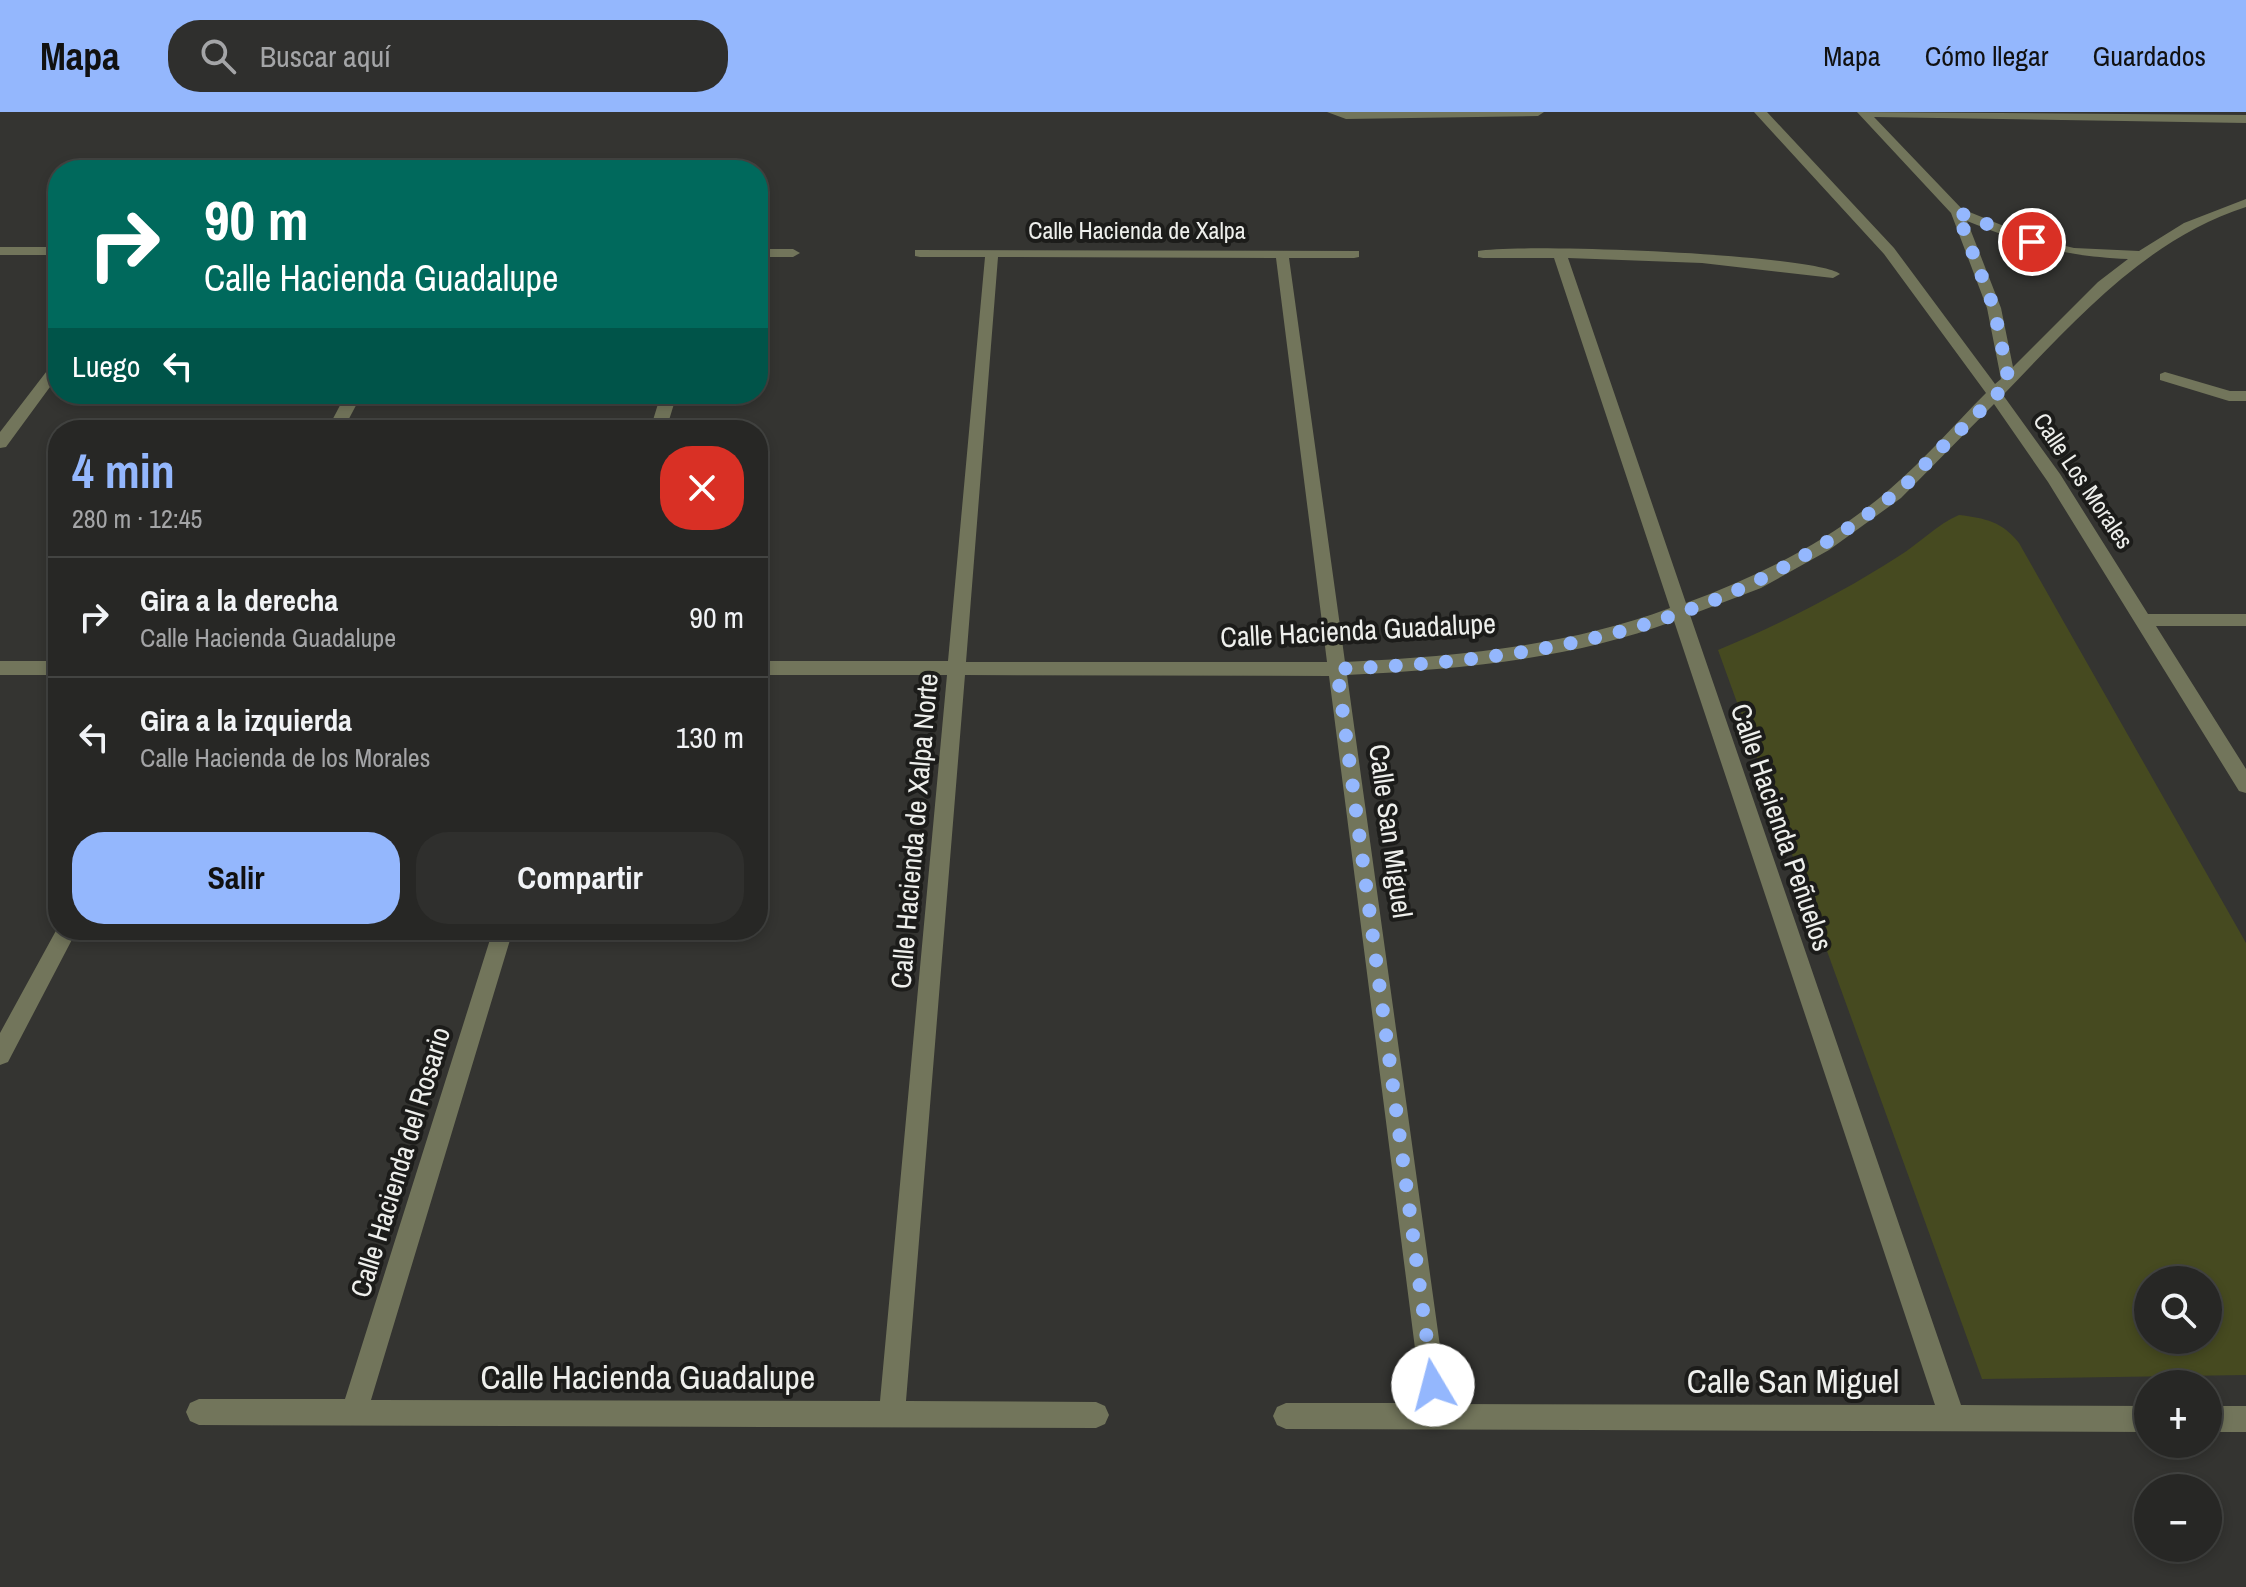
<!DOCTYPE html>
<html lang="es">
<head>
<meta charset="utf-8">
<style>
  :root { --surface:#272725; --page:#2f2f2d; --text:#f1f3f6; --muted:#a4a5a7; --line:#434442; --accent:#94b7fd }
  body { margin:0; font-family:"Archivo Narrow",sans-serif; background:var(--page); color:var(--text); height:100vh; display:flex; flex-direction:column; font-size:30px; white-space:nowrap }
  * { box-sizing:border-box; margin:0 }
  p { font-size:26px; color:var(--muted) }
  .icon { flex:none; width:44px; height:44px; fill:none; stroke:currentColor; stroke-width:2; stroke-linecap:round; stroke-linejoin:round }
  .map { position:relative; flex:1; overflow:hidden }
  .sheet { position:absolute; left:48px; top:308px; width:720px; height:520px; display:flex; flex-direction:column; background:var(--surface); border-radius:32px; box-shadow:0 4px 12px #0003,0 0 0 2px var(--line) }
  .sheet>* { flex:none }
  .hud { position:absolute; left:48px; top:48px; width:720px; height:244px; border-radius:32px; box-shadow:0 4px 12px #0003,0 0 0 2px var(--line); background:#00695c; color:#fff; overflow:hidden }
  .buttons { position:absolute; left:2134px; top:1154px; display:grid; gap:16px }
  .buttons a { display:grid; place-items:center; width:88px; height:88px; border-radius:50%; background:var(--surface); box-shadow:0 4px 12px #0003,0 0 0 2px var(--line); font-size:40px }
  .pin { position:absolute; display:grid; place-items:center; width:68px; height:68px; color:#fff; margin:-34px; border:4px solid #fff; border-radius:50%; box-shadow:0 2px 8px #0007 }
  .me { position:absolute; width:88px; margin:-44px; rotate:352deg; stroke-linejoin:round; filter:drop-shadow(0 0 6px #0008) }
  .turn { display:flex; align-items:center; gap:28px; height:168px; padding:0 24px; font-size:36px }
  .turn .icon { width:104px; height:104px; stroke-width:2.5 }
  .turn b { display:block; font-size:56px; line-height:68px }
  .then { display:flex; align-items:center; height:76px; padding:0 24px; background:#0003; gap:16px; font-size:30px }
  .round { display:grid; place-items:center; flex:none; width:84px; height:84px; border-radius:32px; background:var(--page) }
  .head { display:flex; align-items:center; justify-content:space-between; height:136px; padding:0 24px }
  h1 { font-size:48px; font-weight:700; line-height:60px; color:var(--accent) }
  .cta { display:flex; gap:16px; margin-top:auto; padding:16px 24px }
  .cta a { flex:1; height:92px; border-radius:32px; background:var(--accent); color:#111; font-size:32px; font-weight:700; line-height:92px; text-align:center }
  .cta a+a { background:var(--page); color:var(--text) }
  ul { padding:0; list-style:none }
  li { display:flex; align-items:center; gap:24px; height:120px; padding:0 24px; border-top:2px solid var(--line) }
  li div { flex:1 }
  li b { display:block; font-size:30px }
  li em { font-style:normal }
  header { display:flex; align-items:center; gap:48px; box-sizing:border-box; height:112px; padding:0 40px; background:var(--accent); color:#111 }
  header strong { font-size:38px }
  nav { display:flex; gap:44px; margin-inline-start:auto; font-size:28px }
  .search { width:560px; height:72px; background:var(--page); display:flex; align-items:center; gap:20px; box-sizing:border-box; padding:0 28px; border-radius:32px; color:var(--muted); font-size:30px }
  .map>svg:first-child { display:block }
  .green { fill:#464a20; fill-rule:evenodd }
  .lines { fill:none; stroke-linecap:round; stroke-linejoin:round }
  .minor { fill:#72755b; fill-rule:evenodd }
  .route { stroke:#94b7fd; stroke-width:14; stroke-dasharray:0 25.2 }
  .labels { text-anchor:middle; stroke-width:8; stroke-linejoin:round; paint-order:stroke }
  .far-street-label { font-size:24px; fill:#eeefec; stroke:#1c1c1a }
  .street-label { font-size:28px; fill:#eeefec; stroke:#1c1c1a }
  .near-street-label { font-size:34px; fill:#eeefec; stroke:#1c1c1a }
</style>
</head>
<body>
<header>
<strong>Mapa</strong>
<div class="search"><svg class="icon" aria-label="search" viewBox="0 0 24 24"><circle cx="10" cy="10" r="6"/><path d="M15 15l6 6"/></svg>Buscar aquí</div>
<nav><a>Mapa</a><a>Cómo llegar</a><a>Guardados</a></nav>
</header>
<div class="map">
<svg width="2246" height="1475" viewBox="0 0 2246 1475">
  <rect width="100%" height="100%" fill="#343431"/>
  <path class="green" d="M1959,403c26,3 44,7 60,28l227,400v432l-264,4 -264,-729c64,-27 122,-56 181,-94 21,-13 37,-31 60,-41zM2148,1168h60v60h-60z"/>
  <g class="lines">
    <path class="minor" d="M1327,0h217l-6,4 -192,3z
      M1754,0h13l127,136 101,136 6,-5 -14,-71 -36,-95 -94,-101 389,3v8l-372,-6 88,92 74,30 38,9 65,3 45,-28 62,-24v8c-102,33 -172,115 -243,188l57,79 88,140h98v12h-90l90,143v24l-7,-2 -191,-309 -54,-78 -93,94 -72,52 -68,38 -71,27 271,790 187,1v26l-862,-3 -9,-4 -4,-9 4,-9 9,-4h136l-93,-727 -364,-1 -59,726 190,1 9,4 4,9 -4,9 -9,4 -897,-3 -9,-4 -4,-9 4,-9 9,-4h146l148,-469h20l-142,470 509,1 67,-726h-189v-14h190l37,-404h-65l-5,-1v-6l444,1v6l-5,1h-65l56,404c111,-6 220,-15 325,-54l-116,-350h-71l-5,-1v-6c41,-8 337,3 362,23l-7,4 -131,-15 -134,-5 118,345c73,-27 144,-62 204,-114 34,-29 64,-64 96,-96l-102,-139zM1967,109c61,24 94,35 161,38l-30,23 -85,85 -12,-59zM998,145l278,1 51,404h-361zM1674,509l261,784 -487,-1 -101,-729c112,-6 222,-15 327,-54z
      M0,135h58v8h-58z
      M758,137h35l7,4 -7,4h-35z
      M58,249v15l-52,71 -6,1v-16l53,-69z
      M2165,260l65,19h16v10h-17l-69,-21v-6z
      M346,282h16l-19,36h-16z
      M661,282h16l-11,36h-16z
      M0,549h58v14h-58z
      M58,815v3h19l-69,132 -8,3v-32z
      M2208,1294h38v26h-38z"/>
  </g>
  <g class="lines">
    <path class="route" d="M1433,1273l-96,-716c210,-9 385,-40 555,-173 15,-11 27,-25 39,-38 26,-25 53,-50 78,-76l-15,-74 -37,-96 75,30"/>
  </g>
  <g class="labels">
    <g class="far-street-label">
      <text x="1137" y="127">Calle Hacienda de Xalpa</text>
      <text transform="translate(2083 369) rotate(56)" y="8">Calle Los Morales</text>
    </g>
    <g class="street-label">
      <text transform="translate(1358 518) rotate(-3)" y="10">Calle Hacienda Guadalupe</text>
      <text transform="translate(1782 715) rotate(71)" y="10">Calle Hacienda Peñuelos</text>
      <text transform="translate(914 719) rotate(-85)" y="10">Calle Hacienda de Xalpa Norte</text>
      <text transform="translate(1391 719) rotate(82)" y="10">Calle San Miguel</text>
      <text transform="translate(400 1050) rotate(-73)" y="10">Calle Hacienda del Rosario</text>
    </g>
    <g class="near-street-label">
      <text x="648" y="1277">Calle Hacienda Guadalupe</text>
      <text x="1793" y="1281">Calle San Miguel</text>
    </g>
  </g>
</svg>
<div class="buttons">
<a><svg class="icon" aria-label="search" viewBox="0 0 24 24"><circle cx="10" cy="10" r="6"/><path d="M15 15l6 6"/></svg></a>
<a>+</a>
<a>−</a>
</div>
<div class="pin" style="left:2032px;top:130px;background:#d93025"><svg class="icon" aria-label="arrive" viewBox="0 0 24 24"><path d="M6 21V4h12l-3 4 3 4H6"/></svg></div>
<svg class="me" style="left:1433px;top:1273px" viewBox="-20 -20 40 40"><circle r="19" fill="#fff"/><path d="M0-13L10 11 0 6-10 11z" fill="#94b7fd"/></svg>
<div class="hud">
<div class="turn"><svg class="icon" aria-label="right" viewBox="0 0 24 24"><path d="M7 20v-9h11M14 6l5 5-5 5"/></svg><div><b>90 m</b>Calle Hacienda Guadalupe</div></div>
<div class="then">Luego<svg class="icon" aria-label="left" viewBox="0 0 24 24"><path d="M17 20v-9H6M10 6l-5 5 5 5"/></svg></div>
</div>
<section class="sheet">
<div class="head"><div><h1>4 min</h1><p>280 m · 12:45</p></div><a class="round" style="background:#d93025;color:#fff"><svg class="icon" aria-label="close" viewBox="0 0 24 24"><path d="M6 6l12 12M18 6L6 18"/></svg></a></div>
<ul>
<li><svg class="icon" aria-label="right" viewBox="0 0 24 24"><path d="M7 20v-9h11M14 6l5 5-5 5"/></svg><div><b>Gira a la derecha</b><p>Calle Hacienda Guadalupe</p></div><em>90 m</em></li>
<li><svg class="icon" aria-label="left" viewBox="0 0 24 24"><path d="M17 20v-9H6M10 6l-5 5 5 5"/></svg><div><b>Gira a la izquierda</b><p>Calle Hacienda de los Morales</p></div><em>130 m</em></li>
</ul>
<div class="cta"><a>Salir</a><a>Compartir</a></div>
</section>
</div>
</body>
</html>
